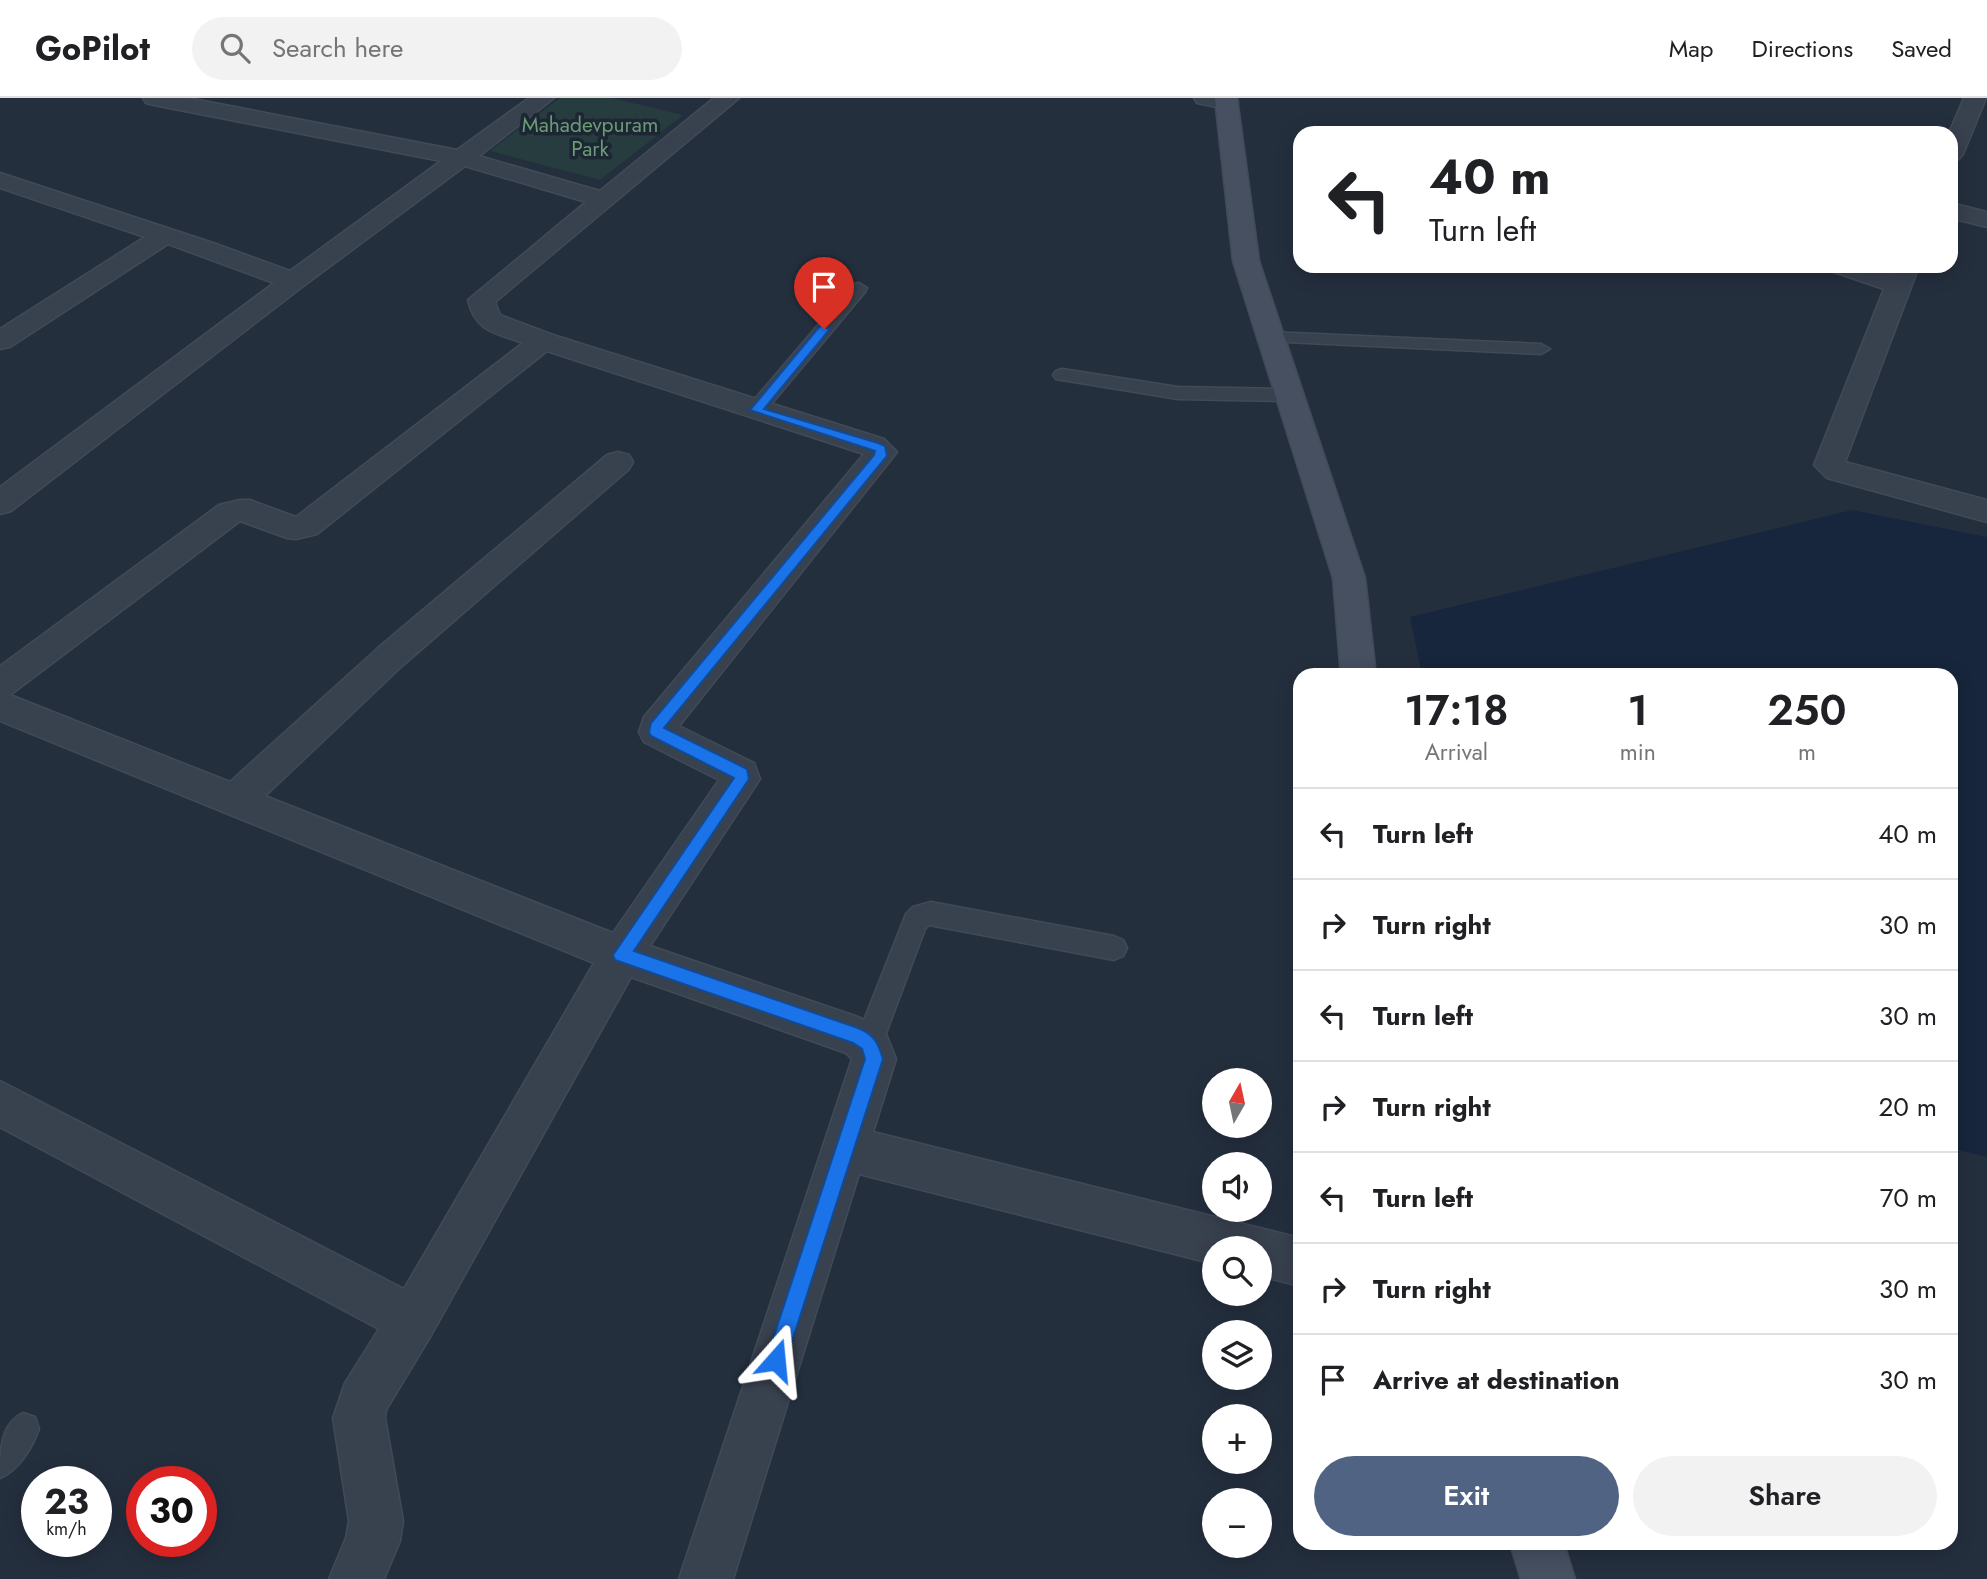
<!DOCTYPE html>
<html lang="en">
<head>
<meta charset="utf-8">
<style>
  :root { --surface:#fff; --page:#f2f2f2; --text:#202124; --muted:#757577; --line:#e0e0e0; --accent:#506383 }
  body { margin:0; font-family:Jost,sans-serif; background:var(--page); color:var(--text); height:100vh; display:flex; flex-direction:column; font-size:26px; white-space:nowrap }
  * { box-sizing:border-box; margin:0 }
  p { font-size:23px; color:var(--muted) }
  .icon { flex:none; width:38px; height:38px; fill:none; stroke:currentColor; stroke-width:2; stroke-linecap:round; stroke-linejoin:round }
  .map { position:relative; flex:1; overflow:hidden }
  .drawer { position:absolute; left:1293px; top:570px; width:665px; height:882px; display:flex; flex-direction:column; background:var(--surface); border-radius:21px; box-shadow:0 4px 18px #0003 }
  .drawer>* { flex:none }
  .top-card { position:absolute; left:1293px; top:28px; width:665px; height:147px; border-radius:21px; box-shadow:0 4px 18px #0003; background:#fff; color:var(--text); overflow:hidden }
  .needle { width:46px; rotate:9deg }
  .controls { position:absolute; left:1202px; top:970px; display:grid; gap:14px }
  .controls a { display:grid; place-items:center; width:70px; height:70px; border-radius:50%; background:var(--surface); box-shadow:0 4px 18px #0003; font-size:35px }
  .speed { position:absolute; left:21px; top:1368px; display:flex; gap:14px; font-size:35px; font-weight:700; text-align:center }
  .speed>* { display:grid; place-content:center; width:91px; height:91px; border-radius:50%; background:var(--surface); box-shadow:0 4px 18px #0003; line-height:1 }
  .speed small { font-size:18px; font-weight:400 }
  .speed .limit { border:10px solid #d22; background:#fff; color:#111 }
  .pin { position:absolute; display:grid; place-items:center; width:60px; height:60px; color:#fff; margin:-72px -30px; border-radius:50% 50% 50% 0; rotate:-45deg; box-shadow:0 0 7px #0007 }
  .pin .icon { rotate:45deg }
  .me { position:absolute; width:77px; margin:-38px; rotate:18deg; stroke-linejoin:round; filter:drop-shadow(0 0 5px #0008) }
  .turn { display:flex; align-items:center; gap:24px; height:147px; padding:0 21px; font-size:32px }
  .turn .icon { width:91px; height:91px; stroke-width:2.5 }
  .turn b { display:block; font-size:49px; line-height:60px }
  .eta { display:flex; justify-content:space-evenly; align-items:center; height:119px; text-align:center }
  .eta b { font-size:42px; font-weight:600; line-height:49px }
  .button { display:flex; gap:14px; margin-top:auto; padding:14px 21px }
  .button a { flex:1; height:80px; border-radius:42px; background:var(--accent); color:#fff; font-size:28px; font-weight:600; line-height:80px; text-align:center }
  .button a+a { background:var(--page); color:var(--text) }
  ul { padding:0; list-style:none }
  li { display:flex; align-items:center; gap:21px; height:91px; padding:0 21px; border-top:2px solid var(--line) }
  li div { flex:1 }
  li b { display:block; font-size:26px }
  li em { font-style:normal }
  header { display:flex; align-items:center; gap:42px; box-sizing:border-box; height:98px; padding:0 35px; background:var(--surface); border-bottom:2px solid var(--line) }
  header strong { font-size:33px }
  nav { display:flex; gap:38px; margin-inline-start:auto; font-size:24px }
  .search { width:490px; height:63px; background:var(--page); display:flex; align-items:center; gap:18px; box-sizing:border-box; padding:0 24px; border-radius:38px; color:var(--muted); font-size:26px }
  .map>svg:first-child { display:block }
  .green { fill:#263c3f }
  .water { fill:#17263c }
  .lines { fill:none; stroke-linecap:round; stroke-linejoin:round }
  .lane-casing { stroke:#414a57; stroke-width:3 }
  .street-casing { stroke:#414a57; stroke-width:3 }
  .secondary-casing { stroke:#414a57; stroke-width:3 }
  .lane { fill:#38414e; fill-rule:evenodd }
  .street { fill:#38414e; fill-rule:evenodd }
  .secondary { fill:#465061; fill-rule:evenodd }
  .route { fill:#1a73e8; stroke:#114b97; stroke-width:2 }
  .labels { text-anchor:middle; stroke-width:7; stroke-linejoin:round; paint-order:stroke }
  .far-park-label { font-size:21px; fill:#6b9a76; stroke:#1d2633 }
</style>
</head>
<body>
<header>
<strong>GoPilot</strong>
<div class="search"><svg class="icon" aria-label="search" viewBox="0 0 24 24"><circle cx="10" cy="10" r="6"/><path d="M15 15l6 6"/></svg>Search here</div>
<nav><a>Map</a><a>Directions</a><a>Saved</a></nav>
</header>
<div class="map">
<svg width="1987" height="1481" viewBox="0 0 1987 1481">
  <rect width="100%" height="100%" fill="#242f3e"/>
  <path class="green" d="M560,0h52l71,17 -83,65 -110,-29z"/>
  <path class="water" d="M1852,412l135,27v620l-36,-9v-472l-529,-1 -12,-58z"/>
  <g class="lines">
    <defs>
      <path id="lane" d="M859,185l8,5 -2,4 -102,122h-14l-2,-4 2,-4 104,-122z
        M1271,234l270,12 9,5 -9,5 -276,-13 -3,-4 3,-4z
        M1062,271l116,18 112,2 9,6 -9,6 -112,-2 -122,-20 -3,-4 3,-4z
        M931,804l183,34 9,4 4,8 -4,8 -9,4 -185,-35 -4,4 -46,123 -10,4 -10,-4 -4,-9 51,-129 7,-7z
        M23,1315l12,4 4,12c-7,19 -20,41 -39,49 0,-27 0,-54 23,-65z"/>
      <path id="street" d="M143,0h45l269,52 72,-52h25l-75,58 121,35 114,-93h25l-244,204 5,13 53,20 331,104 13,13 -218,274 75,37 6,16 -110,167 208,71 26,12 12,30 -23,73 427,106v48l-40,-10v-28h-46v16l-355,-90 -126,405h-54l173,-520 -6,-6 -215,-76 -201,360 -44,73 -1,8 18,103 -3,20 -16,38h-55l17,-41 3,-17 -16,-103 12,-35 34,-54 -379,-202v-46l404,208 190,-326 -594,-242v-55l219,-161 21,-5h10l46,17 227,-174c-27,-10 -48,-11 -55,-43l118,-98 -121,-36 -163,121 -291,224 -11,3v-27l274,-204 -106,-39 -158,103 -10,2v-20l145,-92 -145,-49v-15l216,71 74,27 151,-110 -287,-56 -8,-2zM547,253l317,103 -220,263 -5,15 5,10 75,38 -106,153 -348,-137 137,-130 227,-197 4,-7 -4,-7 -11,-3 -11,3 -229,193 -148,134 -220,-87 230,-174 47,17 9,1 21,-5z
        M1194,0h41l3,4 -3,5 -8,2 -30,-6z
        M1964,0h22l-23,56 -4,5 -8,2v-28h-2z
        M1951,105l36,9v15l-36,-9z
        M1827,168h39l24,8 3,-8h26l-74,196 142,38v22l-160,-44 -13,-13 70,-176 -53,-18z"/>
      <path id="secondary" d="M1215,0h22l22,163 106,317 11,98h-35l-8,-98 -100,-317z
        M1510,1446h54l11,35h-54z"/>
    </defs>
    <use href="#lane" class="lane-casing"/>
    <use href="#street" class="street-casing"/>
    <use href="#secondary" class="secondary-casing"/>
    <use href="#lane" class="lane"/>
    <use href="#street" class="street"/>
    <use href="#secondary" class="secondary"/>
  </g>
  <path class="route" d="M820,228l10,3 -66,80 114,34 7,3 2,10 -223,272 83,41 2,10 -115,172 224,77c17,7 20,15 25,31l-97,301 -3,8 -7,3 -7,-3 -3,-8 99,-301 -3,-10 -9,-6 -238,-83 -2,-5 121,-177 -83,-42 -2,-4 2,-9 223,-268 1,-4 -6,-2 -119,-39z"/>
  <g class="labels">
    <g class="far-park-label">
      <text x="590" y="34">Mahadevpuram<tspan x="590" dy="24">Park</tspan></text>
    </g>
  </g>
</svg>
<div class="controls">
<a><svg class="needle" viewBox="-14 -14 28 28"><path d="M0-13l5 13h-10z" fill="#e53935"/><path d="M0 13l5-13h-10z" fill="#757577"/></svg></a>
<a><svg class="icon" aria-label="sound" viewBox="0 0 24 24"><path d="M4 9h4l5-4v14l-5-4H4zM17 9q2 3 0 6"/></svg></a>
<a><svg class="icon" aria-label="search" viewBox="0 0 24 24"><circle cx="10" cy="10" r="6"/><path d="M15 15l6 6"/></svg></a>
<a><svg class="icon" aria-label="layers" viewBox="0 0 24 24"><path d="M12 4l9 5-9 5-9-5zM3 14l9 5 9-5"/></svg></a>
<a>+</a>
<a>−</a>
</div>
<div class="speed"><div>23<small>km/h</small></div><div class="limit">30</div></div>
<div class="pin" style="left:824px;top:231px;background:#d93025"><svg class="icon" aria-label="arrive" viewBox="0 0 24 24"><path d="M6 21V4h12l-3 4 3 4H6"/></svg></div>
<svg class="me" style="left:776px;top:1262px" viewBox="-20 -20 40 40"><path d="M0-17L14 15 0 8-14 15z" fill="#1a73e8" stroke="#fff" stroke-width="4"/></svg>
<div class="top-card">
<div class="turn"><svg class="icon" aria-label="left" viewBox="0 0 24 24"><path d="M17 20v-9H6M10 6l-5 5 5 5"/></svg><div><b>40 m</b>Turn left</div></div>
</div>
<section class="drawer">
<div class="eta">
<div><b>17:18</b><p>Arrival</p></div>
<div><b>1</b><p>min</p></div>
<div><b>250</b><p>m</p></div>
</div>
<ul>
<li><svg class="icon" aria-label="left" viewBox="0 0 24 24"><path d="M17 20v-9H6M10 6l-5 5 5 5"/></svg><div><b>Turn left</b></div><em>40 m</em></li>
<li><svg class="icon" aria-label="right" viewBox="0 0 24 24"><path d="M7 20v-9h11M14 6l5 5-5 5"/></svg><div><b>Turn right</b></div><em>30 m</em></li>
<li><svg class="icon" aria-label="left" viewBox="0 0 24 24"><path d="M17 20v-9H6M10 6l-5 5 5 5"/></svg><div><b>Turn left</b></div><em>30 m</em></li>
<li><svg class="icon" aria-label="right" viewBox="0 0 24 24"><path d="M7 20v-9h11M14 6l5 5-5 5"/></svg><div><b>Turn right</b></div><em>20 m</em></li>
<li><svg class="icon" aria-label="left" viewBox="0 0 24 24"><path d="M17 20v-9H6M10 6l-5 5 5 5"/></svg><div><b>Turn left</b></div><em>70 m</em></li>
<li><svg class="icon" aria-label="right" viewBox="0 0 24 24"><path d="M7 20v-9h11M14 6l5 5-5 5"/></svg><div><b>Turn right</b></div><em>30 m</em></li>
<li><svg class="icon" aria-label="arrive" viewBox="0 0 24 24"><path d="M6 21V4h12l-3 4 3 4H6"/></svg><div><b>Arrive at destination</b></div><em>30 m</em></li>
</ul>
<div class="button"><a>Exit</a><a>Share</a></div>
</section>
</div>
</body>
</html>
